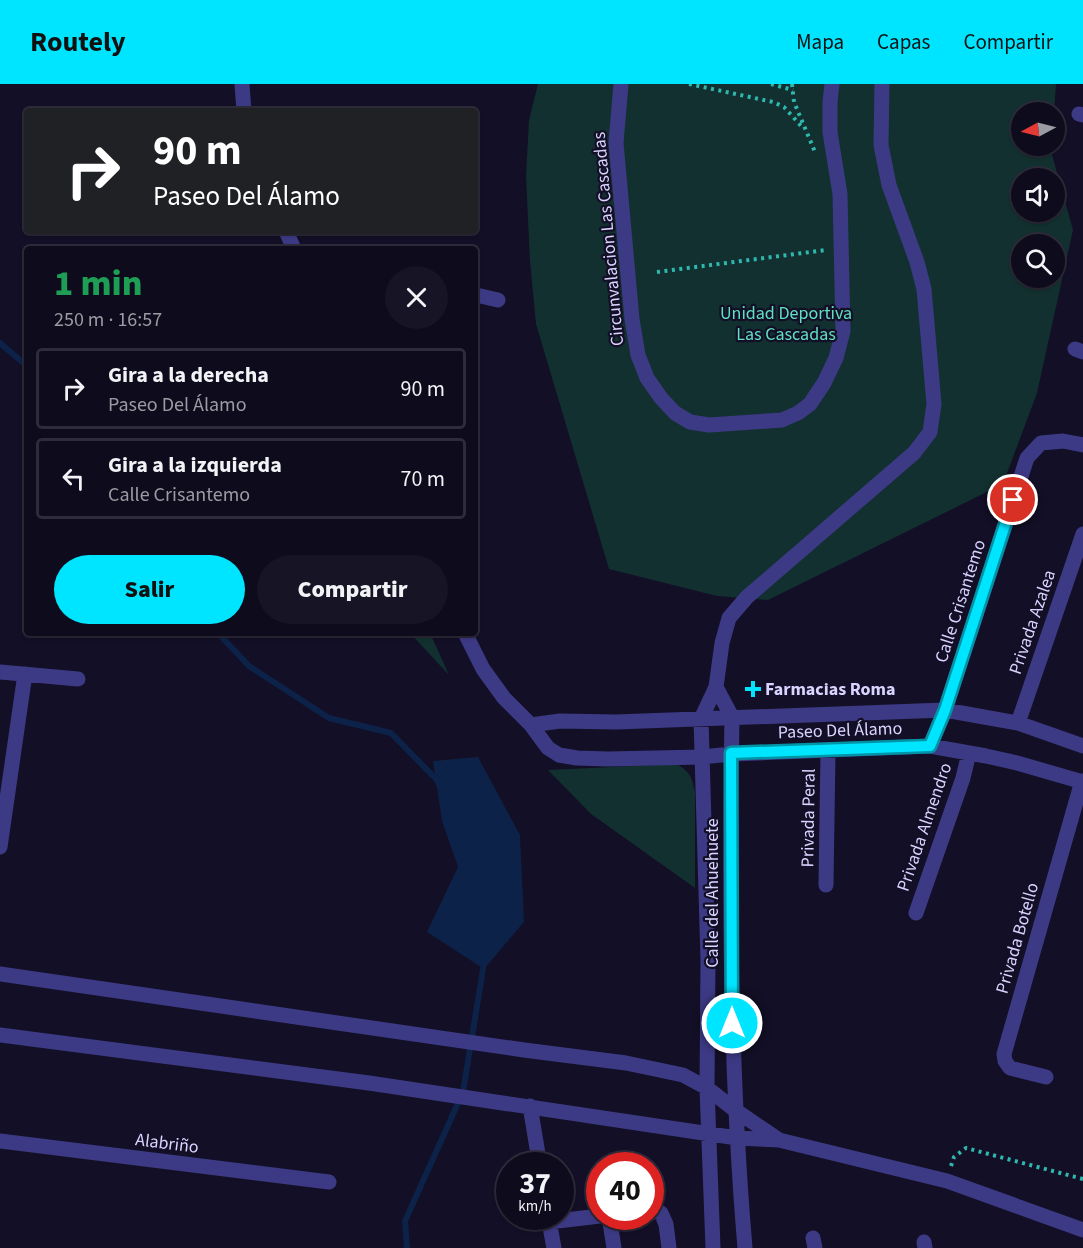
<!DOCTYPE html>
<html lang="es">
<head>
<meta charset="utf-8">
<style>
  :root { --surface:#0e0b1c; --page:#171425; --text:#f1f3f6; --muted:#9b9ba3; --line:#2e2b3b; --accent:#00e5ff }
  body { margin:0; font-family:"Source Sans 3",sans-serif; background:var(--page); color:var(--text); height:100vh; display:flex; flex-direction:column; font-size:22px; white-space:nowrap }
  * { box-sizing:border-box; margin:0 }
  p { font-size:20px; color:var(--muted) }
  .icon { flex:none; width:33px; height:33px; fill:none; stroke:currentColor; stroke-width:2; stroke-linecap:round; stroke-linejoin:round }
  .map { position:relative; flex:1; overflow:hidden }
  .sheet { position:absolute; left:24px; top:162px; width:454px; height:390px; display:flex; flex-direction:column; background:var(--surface); border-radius:6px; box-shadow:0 2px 4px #0004,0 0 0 2px var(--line) }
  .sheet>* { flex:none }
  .hud { position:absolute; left:24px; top:24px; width:454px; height:126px; border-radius:6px; box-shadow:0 2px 4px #0004,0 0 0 2px var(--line); background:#202124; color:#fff; overflow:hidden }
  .needle { width:39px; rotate:263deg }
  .controls { position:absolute; left:1011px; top:18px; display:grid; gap:12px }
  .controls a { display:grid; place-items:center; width:54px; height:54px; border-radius:50%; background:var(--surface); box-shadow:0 2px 4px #0004,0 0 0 2px var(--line); font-size:30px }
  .speed { position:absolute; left:496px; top:1068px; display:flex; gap:12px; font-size:30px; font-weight:700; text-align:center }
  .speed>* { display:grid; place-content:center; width:78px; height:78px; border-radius:50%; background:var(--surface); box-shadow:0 2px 4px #0004,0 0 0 2px var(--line); line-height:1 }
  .speed small { font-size:15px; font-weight:400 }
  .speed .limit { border:9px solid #d22; background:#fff; color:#111 }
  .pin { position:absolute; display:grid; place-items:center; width:51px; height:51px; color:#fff; margin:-26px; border:3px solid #fff; border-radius:50%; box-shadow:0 2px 6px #0007 }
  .me { position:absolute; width:66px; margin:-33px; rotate:0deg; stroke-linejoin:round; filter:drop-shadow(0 0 4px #0008) }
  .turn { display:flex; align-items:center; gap:21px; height:126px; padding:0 30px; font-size:27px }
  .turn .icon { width:78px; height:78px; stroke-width:2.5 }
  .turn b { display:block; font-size:42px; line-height:51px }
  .round { display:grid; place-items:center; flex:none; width:63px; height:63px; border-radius:32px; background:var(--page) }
  .summary { display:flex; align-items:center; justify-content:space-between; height:102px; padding:0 30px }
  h1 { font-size:36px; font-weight:800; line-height:45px; color:#1e9e55 }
  .button { display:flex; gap:12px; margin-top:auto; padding:12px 30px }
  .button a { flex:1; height:69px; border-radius:36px; background:var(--accent); color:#111; font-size:24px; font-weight:800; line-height:69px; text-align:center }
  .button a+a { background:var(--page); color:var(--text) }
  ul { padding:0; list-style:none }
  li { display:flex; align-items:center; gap:18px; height:81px; margin:0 12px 9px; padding:0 18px; border:3px solid var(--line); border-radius:6px }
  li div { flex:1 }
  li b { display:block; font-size:22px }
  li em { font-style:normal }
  header { display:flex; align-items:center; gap:36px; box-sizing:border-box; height:84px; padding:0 30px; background:var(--accent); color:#111 }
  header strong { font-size:28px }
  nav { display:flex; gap:33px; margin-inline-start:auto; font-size:21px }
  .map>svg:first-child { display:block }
  .green { fill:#12302f; fill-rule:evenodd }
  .water { fill:#0c2248 }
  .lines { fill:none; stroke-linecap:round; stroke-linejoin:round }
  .stream { stroke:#0c2248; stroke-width:6 }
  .path { stroke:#2fb8b0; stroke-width:4; stroke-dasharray:3 4.5; stroke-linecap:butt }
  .minor { stroke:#3d3a85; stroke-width:15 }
  .route-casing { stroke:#0095a6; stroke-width:15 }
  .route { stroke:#00e5ff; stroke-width:10 }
  .poi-dot { fill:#00e5ff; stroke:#130f26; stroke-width:2 }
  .labels { text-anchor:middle; stroke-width:4.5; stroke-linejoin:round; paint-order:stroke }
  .street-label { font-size:18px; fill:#d9d4ff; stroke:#130f26 }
  .park-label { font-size:18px; fill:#5fe0c0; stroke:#130f26 }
  .poi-label { font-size:18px; font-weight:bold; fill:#d9d4ff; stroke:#130f26; text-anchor:start }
</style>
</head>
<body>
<header>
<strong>Routely</strong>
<nav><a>Mapa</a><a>Capas</a><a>Compartir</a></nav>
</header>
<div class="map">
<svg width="1083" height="1164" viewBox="0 0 1083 1164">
  <rect width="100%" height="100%" fill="#130f26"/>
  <path class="green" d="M538,0h518l-2,28h-32v34h29v5l22,79 -36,163 -34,91 -235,116 -51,-4 -108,-27 -73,-245 -6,-63 -4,-85 3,-56zM1022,94h32v34h-32zM1022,160h32v34h-32z
    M410,549h20l19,42z
    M677,680c13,8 15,13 18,28v96l-104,-74 -43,-44z"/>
  <path class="water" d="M478,673l42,78 4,87 -40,47 -57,-37 31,-65 -16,-46 -9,-60z"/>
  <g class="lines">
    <path class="stream" d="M0,259l27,23
      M218,549l31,33 80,52 62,15 45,46 4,7
      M407,1164l-2,-27 58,-129 21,-129"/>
    <path class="path" d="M689,0l84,18 11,5 18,20
      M771,0l22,6
      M792,0l2,18 21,50
      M657,188l169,-22
      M951,1082l3,-9 12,-9 117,31"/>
    <path class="minor" d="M242,0l2,27
      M621,0l-5,59 16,176 6,36 9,23 14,20 14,15 15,9 19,3 73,-5 16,-7 12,-9 14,-21 12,-25 7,-27 -3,-137 -10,-62v-30l2,-18
      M1079,30l4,1
      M286,147l8,18
      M476,211l22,5
      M1075,265l8,3
      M465,549l18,36 21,29 27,27 17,23 11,7 18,3 31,1 94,-2 29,-3 199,-8 56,10 31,7 66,19
      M0,588l78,7
      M716,603l16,30c-3,177 -2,354 13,531
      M1018,639l65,-189
      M531,641l29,-4 56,1 329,-12 73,13 65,23
      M930,662l15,-36 82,-252 14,-15 22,-2 20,4
      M0,763l25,-173
      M826,801l2,-134
      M916,829l47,-135 6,-25
      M0,890l524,76 102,13 57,12 24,13 28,22 44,30
      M0,951l369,48 368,55 42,2 168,41 136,49
      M1046,993l-36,-9 -5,-7 -1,-7 78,-273
      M530,1022l10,60
      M0,1057l329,41
      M651,1127l10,2 5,11 3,24
      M548,1132l6,32
      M609,1132l5,32
      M549,1138l51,-6
      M813,1154l2,10
      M924,1158l1,6
      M713,1164l-6,-160 1,-128 -7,-241 15,-32 6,-44 7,-25 18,-21 167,-144 16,-21 4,-28 -10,-115 -7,-27 -28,-77 -8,-40 1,-61"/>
  </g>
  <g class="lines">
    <defs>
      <path id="route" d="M732,939l-1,-270 199,-7 15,-36 68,-210"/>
    </defs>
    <use href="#route" class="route-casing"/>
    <use href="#route" class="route"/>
  </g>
  <path class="poi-dot" d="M750 596h6v6h6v6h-6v6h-6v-6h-6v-6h6z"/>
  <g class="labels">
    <g class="street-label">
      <text transform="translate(608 155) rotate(-95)" y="6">Circunvalacion Las Cascadas</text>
      <text transform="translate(960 517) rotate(-72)" y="6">Calle Crisantemo</text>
      <text transform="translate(1032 538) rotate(-71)" y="6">Privada Azalea</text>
      <text transform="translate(840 646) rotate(-2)" y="6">Paseo Del Álamo</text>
      <text transform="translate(808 734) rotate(-89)" y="6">Privada Peral</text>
      <text transform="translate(924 743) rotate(-71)" y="6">Privada Almendro</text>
      <text transform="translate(712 809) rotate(-90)" y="6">Calle del Ahuehuete</text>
      <text transform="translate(1017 854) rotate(-74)" y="6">Privada Botello</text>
      <text transform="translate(167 1059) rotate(7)" y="6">Alabriño</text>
    </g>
    <g class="park-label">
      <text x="786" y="235">Unidad Deportiva<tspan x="786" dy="21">Las Cascadas</tspan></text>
    </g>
    <g class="poi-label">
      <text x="765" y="611">Farmacias Roma</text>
    </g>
  </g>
</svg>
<div class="controls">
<a><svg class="needle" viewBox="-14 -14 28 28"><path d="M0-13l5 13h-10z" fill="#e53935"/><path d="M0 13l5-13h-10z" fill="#9b9ba3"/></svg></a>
<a><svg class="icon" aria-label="sound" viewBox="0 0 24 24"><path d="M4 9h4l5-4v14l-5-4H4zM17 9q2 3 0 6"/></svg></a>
<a><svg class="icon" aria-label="search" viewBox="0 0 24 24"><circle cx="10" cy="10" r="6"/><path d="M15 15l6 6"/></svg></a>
</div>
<div class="speed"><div>37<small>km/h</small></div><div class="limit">40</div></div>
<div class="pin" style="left:1013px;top:416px;background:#d93025"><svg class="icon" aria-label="arrive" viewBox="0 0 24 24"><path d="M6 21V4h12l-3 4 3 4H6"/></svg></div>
<svg class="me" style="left:732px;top:939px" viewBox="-20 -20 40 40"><circle r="17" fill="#00e5ff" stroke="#fff" stroke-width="3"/><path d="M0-11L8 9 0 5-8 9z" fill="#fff"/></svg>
<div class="hud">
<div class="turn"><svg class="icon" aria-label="right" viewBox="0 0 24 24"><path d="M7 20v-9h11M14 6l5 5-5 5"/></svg><div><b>90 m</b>Paseo Del Álamo</div></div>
</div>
<section class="sheet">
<div class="summary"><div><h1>1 min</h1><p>250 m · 16:57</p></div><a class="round"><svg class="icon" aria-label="close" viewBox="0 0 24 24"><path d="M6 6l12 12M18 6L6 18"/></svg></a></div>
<ul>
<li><svg class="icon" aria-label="right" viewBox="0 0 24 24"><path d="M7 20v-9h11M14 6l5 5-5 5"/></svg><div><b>Gira a la derecha</b><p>Paseo Del Álamo</p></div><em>90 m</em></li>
<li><svg class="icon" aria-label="left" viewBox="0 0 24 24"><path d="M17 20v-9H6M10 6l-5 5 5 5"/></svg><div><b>Gira a la izquierda</b><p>Calle Crisantemo</p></div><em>70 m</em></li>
</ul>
<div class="button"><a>Salir</a><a>Compartir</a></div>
</section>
</div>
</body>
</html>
